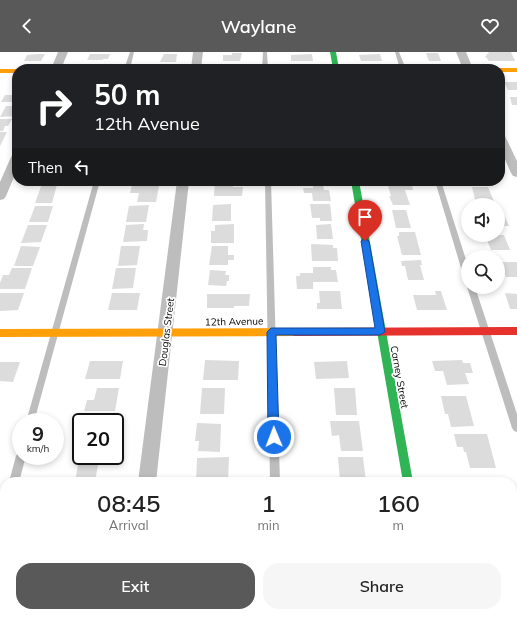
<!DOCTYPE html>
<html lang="en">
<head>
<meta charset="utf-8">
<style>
  :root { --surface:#fff; --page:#f6f6f6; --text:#222; --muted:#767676; --accent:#595959 }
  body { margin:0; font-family:Mulish,sans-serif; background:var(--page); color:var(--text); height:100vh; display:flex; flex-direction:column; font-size:15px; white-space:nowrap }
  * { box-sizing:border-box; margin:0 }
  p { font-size:13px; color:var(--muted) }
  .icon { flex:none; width:22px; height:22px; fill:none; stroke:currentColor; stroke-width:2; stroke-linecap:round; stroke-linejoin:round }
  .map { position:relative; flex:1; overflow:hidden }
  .panel { position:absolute; left:0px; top:425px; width:517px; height:140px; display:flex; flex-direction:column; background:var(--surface); border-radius:16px 16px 0 0; box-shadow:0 2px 6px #0003 }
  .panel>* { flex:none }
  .banner { position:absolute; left:12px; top:12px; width:493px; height:122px; border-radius:16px; box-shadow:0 2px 6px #0003; background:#202124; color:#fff; overflow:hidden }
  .controls { position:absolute; left:461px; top:146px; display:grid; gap:8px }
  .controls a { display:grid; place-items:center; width:44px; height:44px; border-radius:50%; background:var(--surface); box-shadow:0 2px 6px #0003; font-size:20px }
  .speed { position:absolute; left:12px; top:361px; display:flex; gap:8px; font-size:20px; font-weight:700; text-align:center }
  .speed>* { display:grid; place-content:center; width:52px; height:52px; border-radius:50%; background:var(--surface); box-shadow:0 2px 6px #0003; line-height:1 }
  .speed small { font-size:10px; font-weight:400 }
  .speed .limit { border:2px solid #111; border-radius:6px; background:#fff; color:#111 }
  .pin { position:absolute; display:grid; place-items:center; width:34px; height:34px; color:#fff; margin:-41px -17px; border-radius:50% 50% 50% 0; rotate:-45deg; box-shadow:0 0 4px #0007 }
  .pin .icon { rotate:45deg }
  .me { position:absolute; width:44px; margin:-22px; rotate:359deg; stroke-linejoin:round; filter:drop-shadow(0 0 3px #0008) }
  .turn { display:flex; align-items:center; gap:14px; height:84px; padding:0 16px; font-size:18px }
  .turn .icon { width:52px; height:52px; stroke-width:2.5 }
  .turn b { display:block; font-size:28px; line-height:34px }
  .then { display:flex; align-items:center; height:38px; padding:0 16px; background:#0003; gap:8px; font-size:15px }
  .eta { display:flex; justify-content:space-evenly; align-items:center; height:68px; text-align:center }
  .eta b { font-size:24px; font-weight:600; line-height:28px }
  .button { display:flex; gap:8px; margin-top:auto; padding:8px 16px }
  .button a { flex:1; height:46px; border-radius:16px; background:var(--accent); color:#fff; font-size:16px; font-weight:600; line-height:46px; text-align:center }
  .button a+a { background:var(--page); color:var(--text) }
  header { display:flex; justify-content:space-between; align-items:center; height:52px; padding:0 16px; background:var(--accent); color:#fff; font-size:18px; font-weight:600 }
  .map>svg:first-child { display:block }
  .building { fill:#dcdcdc }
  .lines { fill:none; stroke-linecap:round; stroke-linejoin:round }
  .lane { fill:#bdbdbd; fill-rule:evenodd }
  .street { fill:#bdbdbd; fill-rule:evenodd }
  .fast { fill:#30b455; fill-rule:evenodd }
  .slow { fill:#ff9f0a; fill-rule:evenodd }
  .jam { fill:#e5322d; fill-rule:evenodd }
  .route { fill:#1a73e8; stroke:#114b97 }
  .labels { text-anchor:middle; stroke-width:3.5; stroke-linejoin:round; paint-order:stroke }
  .street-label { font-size:10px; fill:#000; stroke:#fff }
</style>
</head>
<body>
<header><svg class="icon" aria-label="back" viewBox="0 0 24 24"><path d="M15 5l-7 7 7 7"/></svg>Waylane<svg class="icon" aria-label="heart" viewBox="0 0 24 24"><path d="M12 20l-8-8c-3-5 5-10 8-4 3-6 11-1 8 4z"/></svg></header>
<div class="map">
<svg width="517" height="565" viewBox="0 0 517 565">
  <rect width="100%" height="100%" fill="#fff"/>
  <path class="building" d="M488,0h23l4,9h-26l-4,-5h2l-1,-2h3z
    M232,1h10l-2,8h-17v-6h9z
    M426,1h12l3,8h-12z
    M37,2h8l-4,7h-17l3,-6z
    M90,2h20l-2,5h-5v1h-16z
    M164,2h13l-1,8h-16z
    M312,2l1,7h-22v-6z
    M380,2l2,7h-21l-2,-6z
    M504,30h13v8h-9z
    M13,40h4v10h-16l4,-7h7z
    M510,45h7v8h-5z
    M6,54h11l-2,10 -15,1z
    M0,67h12l-4,7h-3l-2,5h-3z
    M0,80h7l-7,14z
    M43,129h15l-6,22h-17z
    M143,129h15l-1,5h2l-3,16h-19l2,-9h-9l2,-8h10z
    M215,129h19l-1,6h10l-1,9h-28z
    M313,133h10l1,5h5l2,11h-18l-1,-8h-8l-1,-5h10z
    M388,134h24l1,4h-8l5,15h-17l-4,-9h2z
    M472,135h16l7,17h-19z
    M231,152v17h-19l1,-16z
    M310,152h20l2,17h-12v-3h-8z
    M149,153l-3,17h-20l3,-16z
    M35,154h18l-5,16h-19z
    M498,157h3l8,17h-11z
    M392,158h14l5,18h-15z
    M144,172l-1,6h5l-1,11 -24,1 3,-17z
    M234,172v19h-23v-12h4v-6z
    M331,172l2,15h-16l-1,-14z
    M28,173h19l-6,17 -20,1z
    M399,180h16l6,23h-19l-5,-19h2z
    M485,183h19l6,15h-19z
    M311,192l22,1v3h4l1,13h-26z
    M21,194l19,1 -7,19h-19z
    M121,194h19l-3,19 -19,1z
    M212,194h16v9h6v5h-6v5h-19z
    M421,208l1,5h-2l4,15h-16l-3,-14h-3l-1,-5z
    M501,210h16v15h-11z
    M313,215h18v3h5l2,12h-25v7h-16l-1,-13h4v-3h13z
    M12,216h20l-7,21h-25v-6l3,-8h6z
    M116,216h20l-3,20 -21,1z
    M210,218l16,1 -1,4h4v6h-2l-1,5 -18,-1z
    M319,239h21l2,18h-25v-6h3z
    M435,239h6l6,19h-30l-4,-15h23z
    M0,241h24l-6,17 -18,1z
    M112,241h28l-3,17h-29z
    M505,241l12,1v15h-7z
    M207,242h43l-1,12h-15v2h-27z
    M205,308l34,1 -1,19h-35z
    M462,308l1,3h7l3,10h-8l4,11 -22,1 -4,-14h-8l-3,-10z
    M90,309h33l-3,18h-35z
    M347,309l2,17 -33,1 -2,-17z
    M0,310h20l-7,20 -13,-1z
    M97,336h22l-4,23h-31l3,-11h7z
    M202,336h23l-1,26h-24z
    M334,336h21l2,27h-21z
    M441,344h25l8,30 -23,1 -3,-13h-3z
    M80,368l18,1v1h-17v31h-9z
    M330,369h29l4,30h-22l-2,-16 -7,1z
    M197,371l24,1 -1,28 -22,-1 1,-10h-4z
    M454,382h33l9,34h-26l-4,-16h-2l-1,-5h-6z
    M229,405l-1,25h-32l1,-24z
    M338,405h25l3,25h-26z
    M79,407h20l-4,23h-20z
    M461,428h24l1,2h-25z
    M512,493h4l1,3v28h-5z
    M41,560h33v1h-33z
    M184,560h34v5h-34z
    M354,560h31v5h-31z"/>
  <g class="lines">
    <path class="lane" d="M130,0h4l-4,17h-6z
      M263,0h4l1,17h-6z
      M395,0h4l7,17h-6z
      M94,129h6l-66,241h-8z
      M265,129h6l9,301h-10z
      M435,129h6l27,85v15l-4,-3z
      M468,234v1h7l42,127v18l-3,-1 -2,-3 -45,-141z
      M21,399v5h5l-7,26h-10l7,-26 2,-3z
      M5,457v23l-1,4 -4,1v-23l1,-4z
      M272,560h12v5h-12z"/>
    <path class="street" d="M58,0h10l-7,17h-10z
      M193,0h10l-2,17h-10z
      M456,0h10l7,17h-10z
      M500,81l5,3 12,25v16l-4,-1 -2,-3 -11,-25z
      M17,101v17l-11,26 -2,3 -4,1v-18l11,-25 2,-3z
      M177,129h12l-33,301h-18z
      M120,560h20v5h-20z"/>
    <path class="fast" d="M330,0h6l3,17h-6z
      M351,129h8l54,301h-10z"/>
    <path class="slow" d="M500,16h17v4h-17v-3h-2z
      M0,17h17v4h-17z
      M295,276l3,1 1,3 -1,3 -3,1 -295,1v-8z
      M426,560h12l1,5h-12z"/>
    <path class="jam" d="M517,275v8l-222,1 -3,-1 -1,-3 1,-3 3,-1z"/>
  </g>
  <path class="route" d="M365,186l4,3 16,91 -5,3h-104l3,102 -2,3 -3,2 -4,-2 -2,-3 -1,-105 4,-4h104l-14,-87z"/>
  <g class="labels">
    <g class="street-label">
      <text transform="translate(234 269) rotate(-1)" y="4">12th Avenue</text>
      <text transform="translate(166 280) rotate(-83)" y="4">Douglas Street</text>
      <text transform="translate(400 325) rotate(80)" y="4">Carney Street</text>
    </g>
  </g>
</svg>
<div class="controls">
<a><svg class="icon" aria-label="sound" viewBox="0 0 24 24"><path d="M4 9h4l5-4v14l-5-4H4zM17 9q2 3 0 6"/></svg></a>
<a><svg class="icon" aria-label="search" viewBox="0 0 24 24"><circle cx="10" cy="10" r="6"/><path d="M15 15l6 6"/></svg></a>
</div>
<div class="speed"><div>9<small>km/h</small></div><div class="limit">20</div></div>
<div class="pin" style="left:365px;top:189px;background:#d93025"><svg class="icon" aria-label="arrive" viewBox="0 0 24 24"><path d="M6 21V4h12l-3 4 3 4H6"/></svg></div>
<svg class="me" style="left:274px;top:385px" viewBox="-20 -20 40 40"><circle r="17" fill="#1a73e8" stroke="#fff" stroke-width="3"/><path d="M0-11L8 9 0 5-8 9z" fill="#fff"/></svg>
<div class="banner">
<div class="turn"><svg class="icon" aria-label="right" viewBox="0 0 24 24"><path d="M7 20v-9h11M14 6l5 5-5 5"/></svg><div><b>50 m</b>12th Avenue</div></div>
<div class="then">Then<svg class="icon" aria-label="left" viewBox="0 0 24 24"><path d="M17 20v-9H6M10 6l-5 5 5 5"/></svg></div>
</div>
<section class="panel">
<div class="eta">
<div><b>08:45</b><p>Arrival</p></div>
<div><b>1</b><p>min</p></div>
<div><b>160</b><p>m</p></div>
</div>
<div class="button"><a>Exit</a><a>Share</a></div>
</section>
</div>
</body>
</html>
